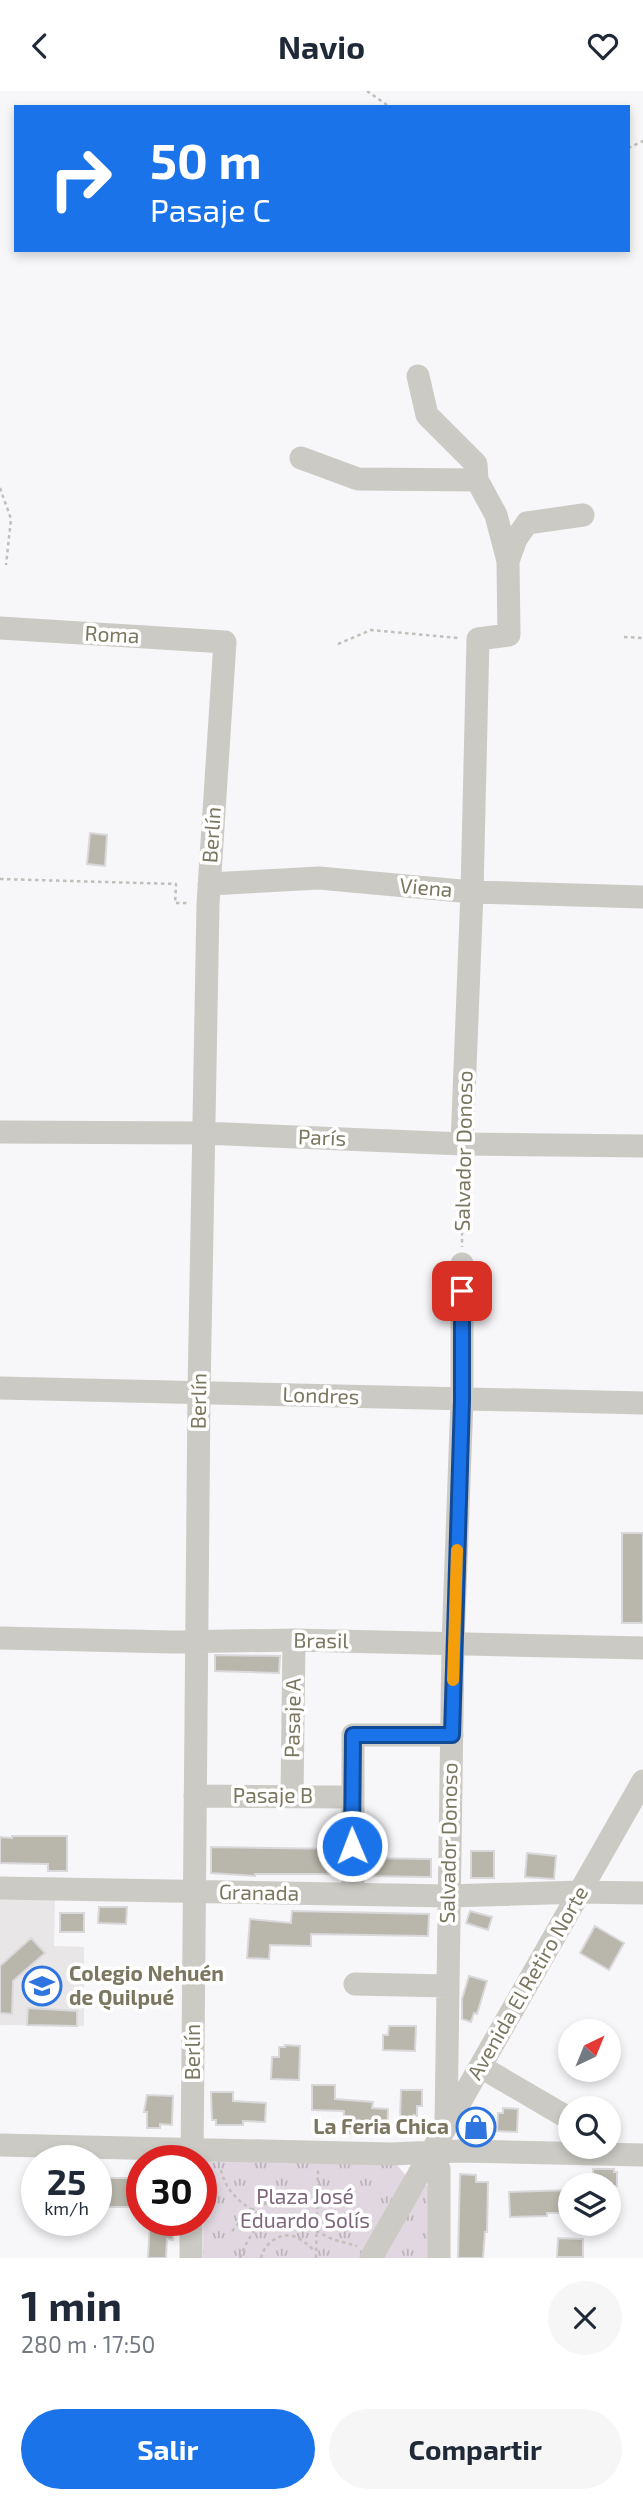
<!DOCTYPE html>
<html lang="es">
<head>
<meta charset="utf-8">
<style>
  :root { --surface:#fff; --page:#f6f6f7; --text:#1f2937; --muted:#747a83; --accent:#1a73e8 }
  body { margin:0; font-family:"Exo 2",sans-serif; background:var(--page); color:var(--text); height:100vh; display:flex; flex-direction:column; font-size:26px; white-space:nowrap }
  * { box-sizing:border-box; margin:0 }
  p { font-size:23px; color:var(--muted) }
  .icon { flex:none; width:38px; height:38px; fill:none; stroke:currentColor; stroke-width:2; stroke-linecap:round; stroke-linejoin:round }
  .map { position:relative; height:2167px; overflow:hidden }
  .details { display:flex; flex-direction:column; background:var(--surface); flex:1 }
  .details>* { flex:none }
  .hud { position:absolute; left:14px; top:14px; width:616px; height:147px; border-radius:0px; box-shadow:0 4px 10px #0003; background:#1a73e8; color:#fff; overflow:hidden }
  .needle { width:46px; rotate:43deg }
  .controls { position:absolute; left:558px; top:1928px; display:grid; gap:14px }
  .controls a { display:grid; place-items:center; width:63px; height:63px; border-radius:50%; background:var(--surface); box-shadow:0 4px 10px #0003; font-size:35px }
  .speed { position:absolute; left:21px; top:2054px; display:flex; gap:14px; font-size:35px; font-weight:700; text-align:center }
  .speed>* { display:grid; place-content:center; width:91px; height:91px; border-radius:50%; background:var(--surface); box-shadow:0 4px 10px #0003; line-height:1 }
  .speed small { font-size:18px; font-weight:400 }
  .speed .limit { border:10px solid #d22; background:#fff; color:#111 }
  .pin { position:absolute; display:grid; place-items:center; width:60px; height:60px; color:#fff; margin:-30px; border-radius:14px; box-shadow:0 4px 10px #0006 }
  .me { position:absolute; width:77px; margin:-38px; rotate:359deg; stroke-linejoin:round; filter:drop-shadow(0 0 5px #0008) }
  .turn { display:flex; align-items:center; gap:24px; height:147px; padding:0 21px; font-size:32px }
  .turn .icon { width:91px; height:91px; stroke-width:2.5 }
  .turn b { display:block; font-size:49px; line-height:60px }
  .round { display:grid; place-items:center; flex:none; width:74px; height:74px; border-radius:37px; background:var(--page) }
  .headline { display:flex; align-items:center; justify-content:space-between; height:119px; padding:0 21px }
  h1 { font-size:42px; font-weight:700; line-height:52px }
  .action { display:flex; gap:14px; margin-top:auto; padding:14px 21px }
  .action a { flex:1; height:80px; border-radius:42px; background:var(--accent); color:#fff; font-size:28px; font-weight:700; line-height:80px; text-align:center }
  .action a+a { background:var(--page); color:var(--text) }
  header { display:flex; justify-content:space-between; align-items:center; height:91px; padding:0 21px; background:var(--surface); font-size:32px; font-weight:700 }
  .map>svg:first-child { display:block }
  .built { fill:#e8e6e7 }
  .park { fill:url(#park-tufts) }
  .building { fill:#b9b6ab; stroke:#d9d8da; stroke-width:2 }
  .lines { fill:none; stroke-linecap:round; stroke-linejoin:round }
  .path { stroke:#c0bfba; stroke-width:2.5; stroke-dasharray:3.5 3.5; stroke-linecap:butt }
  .minor { stroke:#cbcac4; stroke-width:23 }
  .route-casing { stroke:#114b97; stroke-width:18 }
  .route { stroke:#1a73e8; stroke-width:12 }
  .slow { stroke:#f59e0b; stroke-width:12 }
  .labels { text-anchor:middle; stroke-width:7; stroke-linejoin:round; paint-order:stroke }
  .street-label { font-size:21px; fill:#7b765f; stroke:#fff }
  .poi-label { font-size:21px; font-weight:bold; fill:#7b765f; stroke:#fff; text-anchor:start }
  .park-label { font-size:21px; fill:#7e677a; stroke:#fff }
</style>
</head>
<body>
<header><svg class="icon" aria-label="back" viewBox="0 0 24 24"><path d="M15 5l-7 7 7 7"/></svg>Navio<svg class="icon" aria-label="heart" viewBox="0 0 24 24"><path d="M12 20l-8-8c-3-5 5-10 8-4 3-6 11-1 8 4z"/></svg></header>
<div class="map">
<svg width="643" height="2167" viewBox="0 0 643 2167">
  <defs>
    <pattern id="park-tufts" width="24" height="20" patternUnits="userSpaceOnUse" patternTransform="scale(1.75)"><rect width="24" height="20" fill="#e0d7e0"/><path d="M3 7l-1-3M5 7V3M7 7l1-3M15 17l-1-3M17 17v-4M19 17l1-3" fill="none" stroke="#bbb3b9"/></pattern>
  </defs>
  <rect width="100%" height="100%" fill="#f7f6f9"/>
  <path class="built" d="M0,1806l55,1 -1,48 30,1v79l-84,-1z"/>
  <path class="park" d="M393,2069l14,17 -47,81h-157l1,-97z
    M425,2093l11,7 -1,67h-53z"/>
  <path class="building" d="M90,742l17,2 -2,31 -18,-2z
    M622,1442h21v90h-21z
    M215,1564l65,1 -1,17 -64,-2z
    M12,1745h55v35h-19v-7l-48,-1v-26l12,1z
    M211,1756l128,2v25h-84v2l-44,-3z
    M471,1760h23v27h-23z
    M527,1762l29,3 -2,23 -29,-2z
    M367,1767l64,1v18l-64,-1z
    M99,1816h28l-1,17 -28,-1z
    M292,1820l137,3 -1,22 -117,-2v12l-41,-1 -1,14 -22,-1 3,-39 41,4z
    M470,1820l22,6 -4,13 -22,-7z
    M60,1822h24v19h-24z
    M595,1835l29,17 -15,27 -29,-17z
    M31,1847l14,15 -32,28 -1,33 -12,-1v-47z
    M469,1885l18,5 -10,33 -3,-1 -3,9 -9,-3v-20z
    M28,1917l49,3v15l-50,-1z
    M389,1935h27l-1,25 -32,-1v-15h5z
    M285,1954l15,1 -1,34 -28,-1 1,-22h7v-10h6z
    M312,1994h23v14l38,3 -1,6 16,1 -1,26 -44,-2 1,-22 -32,-1z
    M401,1999h21v16h-5v10l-3,-1v5h-14z
    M211,2001h22v9l33,2 -1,19 -22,-1v4h-27v-5h-4z
    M147,2004l26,1 -1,29 -12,-1v4h-13v-16h-3z
    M503,2017l15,1 -1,23 -20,-1 1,-18h5z
    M593,2078h21v3h3v14h-24z
    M460,2083l16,1v7h12l-1,50h-2l-2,26h-25z
    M96,2087h46v29h-46z
    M570,2099v23h-23v3l-37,1 -1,-25z
    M150,2130h24l-1,19 -6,-1 -1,19h-18z
    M558,2147l25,1v18h-26z"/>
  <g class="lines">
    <path class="path" d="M367,0l23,16
      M628,57l15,-7
      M0,397l11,31 -5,46
      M624,546l19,1
      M338,553l33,-14 87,8
      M0,788l176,5 -1,19h15
      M462,1071v85
      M221,2079c6,26 26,38 49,50
      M201,2091l7,1
      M232,2140c6,-6 12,-16 20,-21 19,-13 44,-9 65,-5
      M240,2167c20,-53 44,-42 86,-22 9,5 21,7 31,10
      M261,2167c3,-15 20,-27 35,-21 7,3 13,9 19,14
      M316,2167l2,-88"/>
    <path class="minor" d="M418,285l9,39 49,49 1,16
      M301,367l57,21 119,1 19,35 12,46 1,74 -31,4 -6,253 -10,252
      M508,470l8,-22 11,-16 56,-8
      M0,537l225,14 -17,262 -9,488 -7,769
      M209,793l110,-6 153,14 171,5
      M0,1041l203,1 259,11 181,2
      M0,1297l643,15
      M0,1547l172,4 122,-2 349,8
      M195,1705l156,1
      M292,1705l2,-156
      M0,1797l448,8 132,-4 63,1
      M353,1803v-159h99
      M355,1893l92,2
      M481,1976l89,52
      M446,2034l7,-481 9,-244v-136
      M0,2054l391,9 68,-3 184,4
      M432,2062l7,16v89
      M191,2167v-37
      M371,2167l272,-477"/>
  </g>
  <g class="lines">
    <defs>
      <path id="route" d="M352,1755l1,-111h99l10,-335v-109"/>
    </defs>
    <use href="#route" class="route-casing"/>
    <use href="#route" class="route"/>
    <path class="slow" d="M453,1589l4,-130"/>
  </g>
  <defs>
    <symbol id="school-ring" viewBox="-11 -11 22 22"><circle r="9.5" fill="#fff" stroke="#2f75e0" stroke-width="1.5"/><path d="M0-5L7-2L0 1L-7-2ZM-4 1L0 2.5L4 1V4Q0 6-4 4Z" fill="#2f75e0"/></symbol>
    <symbol id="shop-ring" viewBox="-11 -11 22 22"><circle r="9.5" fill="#fff" stroke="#2f75e0" stroke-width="1.5"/><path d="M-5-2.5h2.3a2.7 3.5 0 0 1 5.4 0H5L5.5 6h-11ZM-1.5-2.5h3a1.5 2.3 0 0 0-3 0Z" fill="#2f75e0"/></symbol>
  </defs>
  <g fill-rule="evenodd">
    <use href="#school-ring" x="20" y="1873" width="44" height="44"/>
    <use href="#shop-ring" x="454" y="2014" width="44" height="44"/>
  </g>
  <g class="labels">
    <g class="street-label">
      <text transform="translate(112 544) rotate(3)" y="7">Roma</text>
      <text transform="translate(212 744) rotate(-86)" y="7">Berlín</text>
      <text transform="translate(426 797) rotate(5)" y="7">Viena</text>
      <text transform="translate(322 1047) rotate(2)" y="7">París</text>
      <text transform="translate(464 1060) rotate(-89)" y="7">Salvador Donoso</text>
      <text transform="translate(321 1305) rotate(2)" y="7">Londres</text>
      <text transform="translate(199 1310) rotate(-89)" y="7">Berlín</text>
      <text transform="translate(321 1550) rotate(1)" y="7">Brasil</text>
      <text transform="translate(293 1627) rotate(-89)" y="7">Pasaje A</text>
      <text x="273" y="1712">Pasaje B</text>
      <text transform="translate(449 1752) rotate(-89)" y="7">Salvador Donoso</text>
      <text transform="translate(259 1802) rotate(1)" y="7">Granada</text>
      <text transform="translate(528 1892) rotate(-60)" y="7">Avenida El Retiro Norte</text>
      <text transform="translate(193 1961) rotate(-90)" y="7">Berlín</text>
    </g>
    <g class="poi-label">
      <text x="69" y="1890">Colegio Nehuén<tspan x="69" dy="24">de Quilpué</tspan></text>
      <text x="449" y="2043" text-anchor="end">La Feria Chica</text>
    </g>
    <g class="park-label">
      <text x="305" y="2113">Plaza José<tspan x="305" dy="24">Eduardo Solís</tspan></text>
    </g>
  </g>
</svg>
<div class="controls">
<a><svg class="needle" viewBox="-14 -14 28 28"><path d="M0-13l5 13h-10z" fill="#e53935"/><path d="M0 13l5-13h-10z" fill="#747a83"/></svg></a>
<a><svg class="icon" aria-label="search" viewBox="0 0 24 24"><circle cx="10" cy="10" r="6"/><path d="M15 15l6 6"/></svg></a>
<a><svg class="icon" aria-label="layers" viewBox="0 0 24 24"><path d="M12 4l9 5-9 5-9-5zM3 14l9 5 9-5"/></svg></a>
</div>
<div class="speed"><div>25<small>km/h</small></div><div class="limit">30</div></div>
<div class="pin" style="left:462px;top:1200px;background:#d93025"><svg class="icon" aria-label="arrive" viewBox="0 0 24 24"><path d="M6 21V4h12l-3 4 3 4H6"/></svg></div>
<svg class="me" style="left:352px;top:1755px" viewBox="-20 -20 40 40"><circle r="17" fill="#1a73e8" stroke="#fff" stroke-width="3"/><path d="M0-11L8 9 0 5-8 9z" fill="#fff"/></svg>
<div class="hud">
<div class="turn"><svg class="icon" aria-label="right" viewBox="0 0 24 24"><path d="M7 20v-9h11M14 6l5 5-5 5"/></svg><div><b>50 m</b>Pasaje C</div></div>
</div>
</div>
<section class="details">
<div class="headline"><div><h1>1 min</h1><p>280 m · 17:50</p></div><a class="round"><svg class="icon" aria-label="close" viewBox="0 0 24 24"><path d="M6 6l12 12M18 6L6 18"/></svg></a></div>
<div class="action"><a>Salir</a><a>Compartir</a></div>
</section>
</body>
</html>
